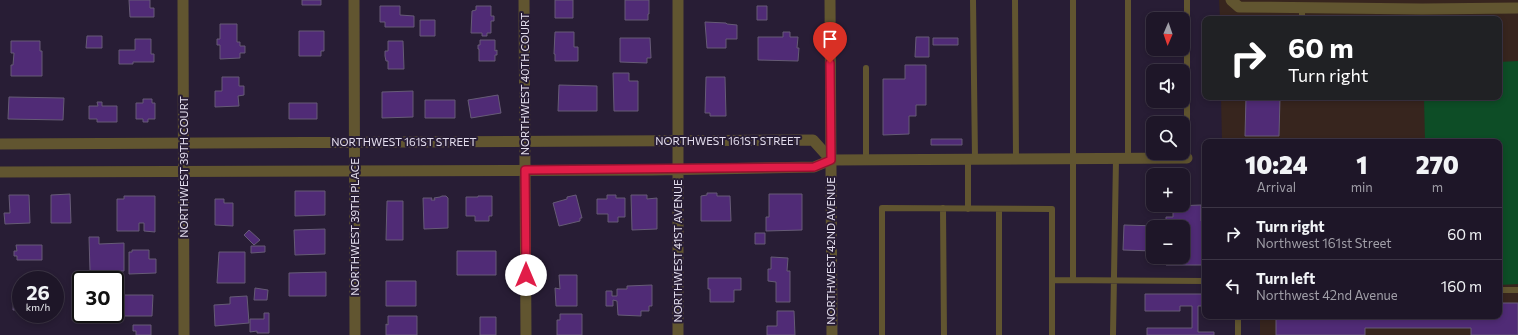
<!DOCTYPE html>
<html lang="en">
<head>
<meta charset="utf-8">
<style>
  :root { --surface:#1e1628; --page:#261f30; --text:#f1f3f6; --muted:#a19fa8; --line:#3c3545 }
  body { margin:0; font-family:Commissioner,sans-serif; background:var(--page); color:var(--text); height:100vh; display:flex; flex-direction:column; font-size:15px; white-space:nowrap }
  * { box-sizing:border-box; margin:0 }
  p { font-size:13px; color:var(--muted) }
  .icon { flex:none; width:22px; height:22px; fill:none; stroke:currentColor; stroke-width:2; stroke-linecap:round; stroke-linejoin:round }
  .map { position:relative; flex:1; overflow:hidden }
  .sheet { position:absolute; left:1202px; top:139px; width:300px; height:180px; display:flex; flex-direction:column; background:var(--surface); border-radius:8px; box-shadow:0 2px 6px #0003,0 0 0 1px var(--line) }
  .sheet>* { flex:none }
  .hud { position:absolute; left:1202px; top:16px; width:300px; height:84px; border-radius:8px; box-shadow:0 2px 6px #0003,0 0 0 1px var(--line); background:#202124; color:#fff; overflow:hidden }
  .needle { width:26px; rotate:182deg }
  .tools { position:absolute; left:1146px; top:12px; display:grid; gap:8px }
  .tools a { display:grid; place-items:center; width:44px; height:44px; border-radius:8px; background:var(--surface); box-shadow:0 2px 6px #0003,0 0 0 1px var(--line); font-size:20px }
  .speed { position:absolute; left:12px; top:271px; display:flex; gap:8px; font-size:20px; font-weight:700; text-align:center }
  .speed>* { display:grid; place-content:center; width:52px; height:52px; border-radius:50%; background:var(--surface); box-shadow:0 2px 6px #0003,0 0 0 1px var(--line); line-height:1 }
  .speed small { font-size:10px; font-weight:400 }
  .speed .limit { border:2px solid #111; border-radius:6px; background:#fff; color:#111 }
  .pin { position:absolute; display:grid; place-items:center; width:34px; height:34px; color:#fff; margin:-41px -17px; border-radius:50% 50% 50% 0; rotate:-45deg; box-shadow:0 0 4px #0007 }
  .pin .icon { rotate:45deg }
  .me { position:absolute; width:44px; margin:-22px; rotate:0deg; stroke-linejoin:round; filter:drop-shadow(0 0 3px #0008) }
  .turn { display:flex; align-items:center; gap:14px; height:84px; padding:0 20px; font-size:18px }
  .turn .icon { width:52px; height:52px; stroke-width:2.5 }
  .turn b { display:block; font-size:28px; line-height:34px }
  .eta { display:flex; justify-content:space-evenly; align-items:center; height:68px; text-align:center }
  .eta b { font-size:24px; font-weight:800; line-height:28px }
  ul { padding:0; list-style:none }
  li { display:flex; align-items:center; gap:12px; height:52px; padding:0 20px; border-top:1px solid var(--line) }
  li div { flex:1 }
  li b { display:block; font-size:15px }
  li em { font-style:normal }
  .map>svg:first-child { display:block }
  .education { fill:#37251e }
  .green { fill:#0d4d26 }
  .building { fill:#502b76; stroke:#665b76 }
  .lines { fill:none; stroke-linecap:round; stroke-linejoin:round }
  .service { stroke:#615530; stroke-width:6 }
  .minor { stroke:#615530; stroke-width:11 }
  .tertiary { stroke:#615530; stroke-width:11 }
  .route-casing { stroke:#92132f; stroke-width:10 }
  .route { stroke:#e11d48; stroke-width:7 }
  .labels { text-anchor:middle; stroke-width:4; stroke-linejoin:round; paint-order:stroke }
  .street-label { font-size:11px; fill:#e3dded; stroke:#281d35 }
</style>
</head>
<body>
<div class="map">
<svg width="1518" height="335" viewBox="0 0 1518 335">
  <rect width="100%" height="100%" fill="#281d35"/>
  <path class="education" d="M1219,0h299v335h-258v-19h239v-174h-277l-1,-45h278v-78h-279z"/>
  <path class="green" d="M1518,61v223l-19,1v-143h-74l-1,-45h75v-35z"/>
  <path class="building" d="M129,0h21v8h4v9h-24z
    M302,0h19v5h-19z
    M555,0h18v18h-18z
    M625,0h24v14h-1v6h-23z
    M380,6h20v9l14,1v11h-29v-5h-5z
    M476,6h15v10h3v5h-3v12h-4v3h-5v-3h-11l1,-22 4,-1z
    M757,6h10v14h-10z
    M420,20h15v16h-15z
    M705,22l21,1 1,1 10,1v14h-11v9h-19z
    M220,24h17v18h3v4h5v7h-5v5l-20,1v-14h-3v-6h3z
    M299,31h25v20h-3v5h-22z
    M555,32h19v15h4v14h-23v-7h-1z
    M783,32h7v5h8l-1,11h2l-1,13 -40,-1v-23h25z
    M87,36h15v12h-16z
    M916,37h13v20h-14z
    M620,38h30l1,20h-4v5l-27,-1z
    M933,38h25v7h-25z
    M135,39h16v15h3v8h-21v2h-14v-14h16z
    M480,40h15v11l2,-1v5h-2v6h-16v-12h-1v-4h2z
    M11,41h29v10h2v25h-31v-11h2l1,-12h-3z
    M388,41h15l1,28h-16v-8h-2l-1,-5v-5h3z
    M905,65h21v40h-10v11h-7v18l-26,1v-56h22z
    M613,73h16v8h9v30h-24z
    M222,77h17v9h5v9l-6,1 1,10 -24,1v-16h7z
    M706,77h19l1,39h-16v-3h-5z
    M559,85l38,1v25h-39z
    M413,91v26l-31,1v-26z
    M498,95l3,18 -30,5 -3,-18z
    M9,97l55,1 -1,22 -55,-1z
    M1246,97h34l-1,39h-34z
    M143,99h9v4h3v16h-7v3h-5v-3h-7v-16h7z
    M425,100h30v18h-30z
    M97,102h5v4h15v16h-20v-3h-8v-13h9z
    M289,103h28v16h-28z
    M931,139h31v6h-31z
    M295,191h30v24l-30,1z
    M707,193h10v3h13l1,25h-30v-25l6,-1z
    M70,194l1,29h-20v-28z
    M769,194h33v36l-36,1v-14h3z
    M9,195h20l1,28 -25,1 -1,-11h6z
    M576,195l6,23h-2v3l-21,5 -6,-23 14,-4v-2z
    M607,195h9v3h9v19h-7v5h-10v-8h-11v-15h10z
    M631,195h16v4l10,-1v31l-25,1z
    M124,196h31v36l-11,-1v-8h-5v8h-22v-32h7z
    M442,196h4l2,2v30l-24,1 -1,-31h9l-1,2h4l-1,-2 6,-1z
    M478,196h14v20h-3v5h-14v-5h-9v-19h12z
    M215,199h9v4h9v23l-18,-1z
    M387,201h16v39h-17z
    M1201,205v16h4v44h-39v-8h17v-30h-17v-10h7v-11z
    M1124,225l34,1v1h-5v24l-30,-1z
    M325,229v25l-30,1 -1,-25z
    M249,230l11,10 -6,5 -10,-10z
    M755,233h10v11h-10z
    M89,237h10v7l25,-1v28h-34z
    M16,245h26v15h-25v-4h-3v-5h3z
    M251,246h14v6l-14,1z
    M132,250h17v9h7v14l-27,1v-22h3z
    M457,251h39v24h-39z
    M219,252h26v31h-28z
    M771,257l17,1 -1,13h3v31h-14v-20l-8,-1v-12h3z
    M326,272v24h-37v-23z
    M559,275h18v31h-21l-1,-18 5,1z
    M708,278h33v12h-7v12h-24v-13h-2z
    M386,281h30v25h-30z
    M652,285v21h-3v5h-8v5l-23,-1 -1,-14 -4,-1v6h-7v-15h6v5h5v-7h10v-3z
    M255,288l13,2 -1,10h-13z
    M14,292h7v18h-8z
    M1145,294h60v12h-7v26h16v3h-67v-7h45v-22h-12v5h-35z
    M115,295h38l-1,21h-52v-2h15z
    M75,296h6v13l-6,-1z
    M247,296l2,27 -34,3 -1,-21 16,-1v-7z
    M1499,303h19v32h-47v-7h-106v7h-89v-19h223z
    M777,311h17l1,24h-28v-9h10z
    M264,313h5v20h-12v-2l-7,1v-13h14z
    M31,314h19v3h-19z
    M560,314h22v21h-25v-15h3z
    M388,316h29v19h-31v-11l2,1z
    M480,317h16v18h-16z
    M133,325h18v10h-15v-4h-3z"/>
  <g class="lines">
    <path class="service" d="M973,0l2,159
      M1015,0l1,159
      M1073,0v280
      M1128,0v159
      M1302,19v-11
      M866,68v92
      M1187,158v-158
      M943,208l1,127
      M968,209v-50
      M999,209v126
      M1052,280l153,1
      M1499,290h19
      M1238,316v19
      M882,335v-127l170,1v126
      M1113,335l3,-176"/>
    <path class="minor" d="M183,0l1,335
      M354,0l1,335
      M524,0l2,335
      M678,0v335
      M1231,0l8,7 183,2 96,-1
      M0,144l813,-4 18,20
      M0,172l652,-2 162,-3 17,-7 356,-2"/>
    <path class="tertiary" d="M830,0l2,335"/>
  </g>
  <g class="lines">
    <defs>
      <path id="route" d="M526,275l-1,-105 289,-3 17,-7 -1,-97"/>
    </defs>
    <use href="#route" class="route-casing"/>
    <use href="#route" class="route"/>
  </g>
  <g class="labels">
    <g class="street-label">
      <text transform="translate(525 84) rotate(-90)" y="4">NORTHWEST 40TH COURT</text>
      <text x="728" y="145">NORTHWEST 161ST STREET</text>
      <text x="404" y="146">NORTHWEST 161ST STREET</text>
      <text transform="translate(184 167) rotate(-90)" y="4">NORTHWEST 39TH COURT</text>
      <text transform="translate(355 227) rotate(-90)" y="4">NORTHWEST 39TH PLACE</text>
      <text transform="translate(678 251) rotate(-90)" y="4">NORTHWEST 41ST AVENUE</text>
      <text transform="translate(831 251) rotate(-90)" y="4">NORTHWEST 42ND AVENUE</text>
    </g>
  </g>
</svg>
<div class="tools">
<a><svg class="needle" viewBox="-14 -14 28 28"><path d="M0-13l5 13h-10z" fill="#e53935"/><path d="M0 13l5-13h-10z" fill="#a19fa8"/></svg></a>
<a><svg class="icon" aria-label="sound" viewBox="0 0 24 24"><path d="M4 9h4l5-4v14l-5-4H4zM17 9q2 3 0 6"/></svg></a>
<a><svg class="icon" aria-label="search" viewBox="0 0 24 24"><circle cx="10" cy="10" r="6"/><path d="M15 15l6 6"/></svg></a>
<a>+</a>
<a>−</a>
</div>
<div class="speed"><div>26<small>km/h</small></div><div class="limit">30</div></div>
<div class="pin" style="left:830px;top:63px;background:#d93025"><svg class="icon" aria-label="arrive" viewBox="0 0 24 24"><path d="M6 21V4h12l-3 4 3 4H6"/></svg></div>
<svg class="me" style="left:526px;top:275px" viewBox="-20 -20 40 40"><circle r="19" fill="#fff"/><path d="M0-13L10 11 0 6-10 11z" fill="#e11d48"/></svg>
<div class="hud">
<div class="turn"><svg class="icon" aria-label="right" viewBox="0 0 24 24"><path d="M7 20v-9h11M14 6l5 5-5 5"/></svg><div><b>60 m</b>Turn right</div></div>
</div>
<section class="sheet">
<div class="eta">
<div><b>10:24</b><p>Arrival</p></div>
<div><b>1</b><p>min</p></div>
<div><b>270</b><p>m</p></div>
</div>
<ul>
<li><svg class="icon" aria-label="right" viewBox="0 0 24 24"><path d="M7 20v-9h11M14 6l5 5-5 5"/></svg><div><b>Turn right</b><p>Northwest 161st Street</p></div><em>60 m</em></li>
<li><svg class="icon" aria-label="left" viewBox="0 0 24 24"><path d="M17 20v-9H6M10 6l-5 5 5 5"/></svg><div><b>Turn left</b><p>Northwest 42nd Avenue</p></div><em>160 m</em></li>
</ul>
</section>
</div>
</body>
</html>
